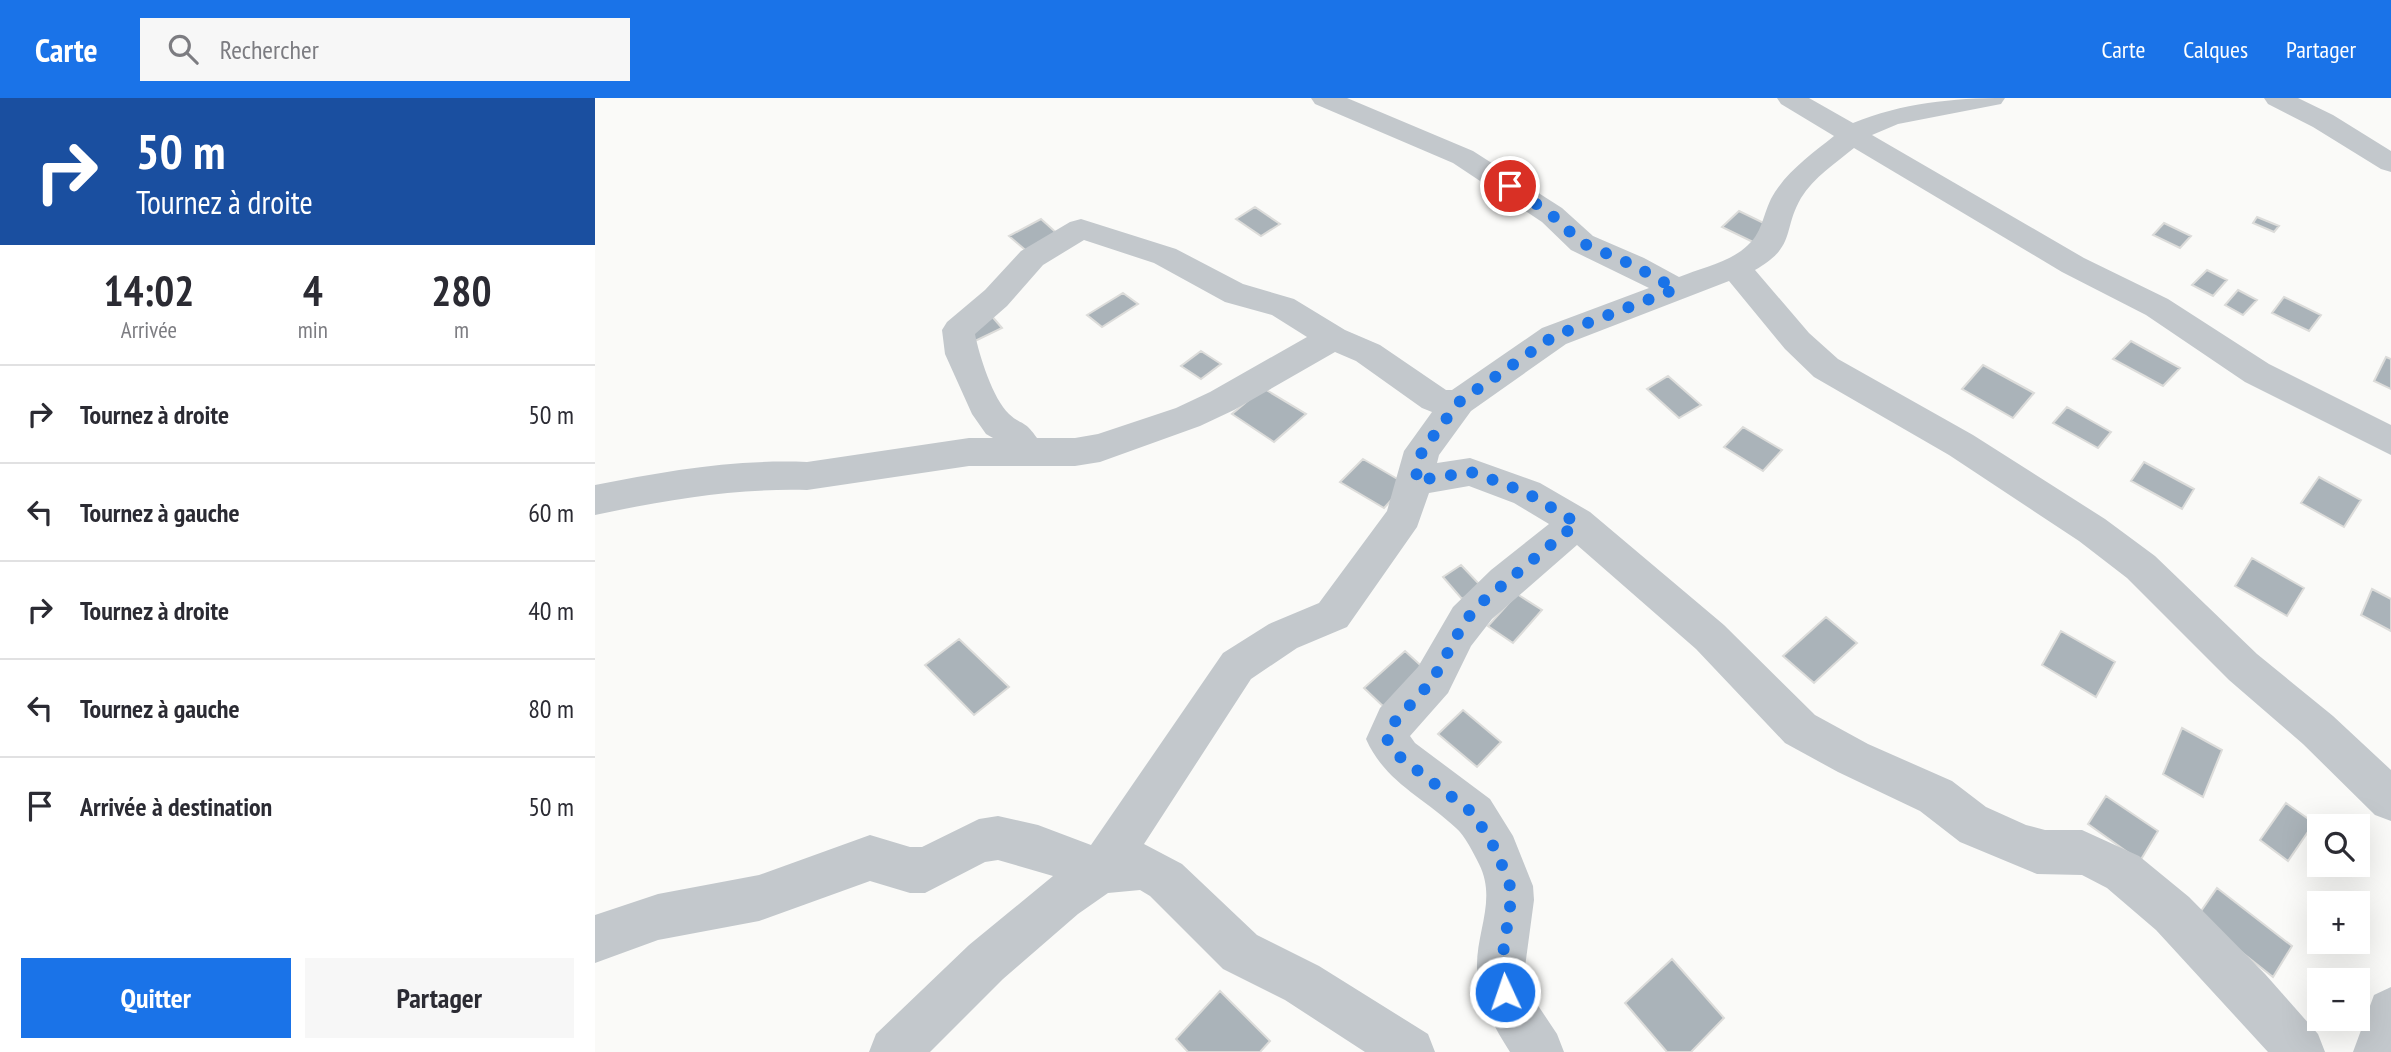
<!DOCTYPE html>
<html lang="fr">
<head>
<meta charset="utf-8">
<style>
  :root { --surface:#fff; --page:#f7f7f7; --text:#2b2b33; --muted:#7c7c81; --line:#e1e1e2; --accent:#1a73e8 }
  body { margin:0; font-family:"PT Sans Narrow",sans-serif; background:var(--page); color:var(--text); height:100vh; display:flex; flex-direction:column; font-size:26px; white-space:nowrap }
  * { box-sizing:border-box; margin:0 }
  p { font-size:23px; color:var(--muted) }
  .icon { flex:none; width:38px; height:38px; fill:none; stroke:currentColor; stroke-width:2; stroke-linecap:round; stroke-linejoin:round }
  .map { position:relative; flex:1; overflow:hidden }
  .panel { display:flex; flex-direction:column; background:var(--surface); width:595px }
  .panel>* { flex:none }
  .top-card { background:#1a4fa0; color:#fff; overflow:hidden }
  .controls { position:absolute; left:1712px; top:716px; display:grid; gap:14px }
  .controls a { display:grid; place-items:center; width:63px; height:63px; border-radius:0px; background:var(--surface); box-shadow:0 7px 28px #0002; font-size:35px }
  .pin { position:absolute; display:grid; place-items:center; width:60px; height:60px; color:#fff; margin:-30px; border:4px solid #fff; border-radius:50%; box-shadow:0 2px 7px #0007 }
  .me { position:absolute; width:77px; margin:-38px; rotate:357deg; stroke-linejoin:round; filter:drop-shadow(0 0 5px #0008) }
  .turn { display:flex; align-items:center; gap:24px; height:147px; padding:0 21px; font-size:32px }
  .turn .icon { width:91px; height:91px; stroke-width:2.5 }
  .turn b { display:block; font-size:49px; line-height:60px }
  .eta { display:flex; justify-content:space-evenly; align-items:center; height:119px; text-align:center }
  .eta b { font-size:42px; font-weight:700; line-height:49px }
  .button { display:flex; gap:14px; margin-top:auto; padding:14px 21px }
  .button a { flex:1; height:80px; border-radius:0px; background:var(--accent); color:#fff; font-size:28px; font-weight:700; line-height:80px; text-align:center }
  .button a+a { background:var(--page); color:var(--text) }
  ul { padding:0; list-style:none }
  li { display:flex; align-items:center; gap:21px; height:98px; padding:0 21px; border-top:2px solid var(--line) }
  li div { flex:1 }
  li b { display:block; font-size:26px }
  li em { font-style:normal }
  header { display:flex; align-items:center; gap:42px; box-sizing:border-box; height:98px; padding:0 35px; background:var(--accent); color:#fff }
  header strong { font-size:33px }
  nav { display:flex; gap:38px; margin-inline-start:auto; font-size:24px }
  .search { width:490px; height:63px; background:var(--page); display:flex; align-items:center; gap:18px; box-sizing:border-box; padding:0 24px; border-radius:0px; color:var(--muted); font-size:26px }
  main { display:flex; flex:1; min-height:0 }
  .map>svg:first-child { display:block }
  .building { fill:#aab3b9; stroke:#dcdcda; stroke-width:2 }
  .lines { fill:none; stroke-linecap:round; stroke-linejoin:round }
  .minor { fill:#c3c8cc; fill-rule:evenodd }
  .route { stroke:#1a73e8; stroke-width:12; stroke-dasharray:0 21.6 }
</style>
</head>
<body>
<header>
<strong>Carte</strong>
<div class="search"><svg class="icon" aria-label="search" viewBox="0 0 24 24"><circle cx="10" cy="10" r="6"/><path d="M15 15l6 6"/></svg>Rechercher</div>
<nav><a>Carte</a><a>Calques</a><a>Partager</a></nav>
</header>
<main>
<section class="panel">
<div class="top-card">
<div class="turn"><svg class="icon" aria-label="right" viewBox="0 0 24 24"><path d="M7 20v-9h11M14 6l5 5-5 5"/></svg><div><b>50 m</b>Tournez à droite</div></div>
</div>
<div class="eta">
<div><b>14:02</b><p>Arrivée</p></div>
<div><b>4</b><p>min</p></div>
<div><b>280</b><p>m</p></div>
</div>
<ul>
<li><svg class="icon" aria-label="right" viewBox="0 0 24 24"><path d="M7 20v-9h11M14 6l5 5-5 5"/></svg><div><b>Tournez à droite</b></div><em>50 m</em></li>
<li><svg class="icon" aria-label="left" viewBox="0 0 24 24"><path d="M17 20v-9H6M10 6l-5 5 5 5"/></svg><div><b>Tournez à gauche</b></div><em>60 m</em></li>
<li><svg class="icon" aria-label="right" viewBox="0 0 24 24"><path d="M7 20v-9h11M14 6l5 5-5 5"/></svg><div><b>Tournez à droite</b></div><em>40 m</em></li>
<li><svg class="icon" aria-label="left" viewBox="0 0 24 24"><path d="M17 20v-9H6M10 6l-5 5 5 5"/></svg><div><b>Tournez à gauche</b></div><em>80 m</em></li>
<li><svg class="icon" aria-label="arrive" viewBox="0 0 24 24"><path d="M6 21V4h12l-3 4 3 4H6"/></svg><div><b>Arrivée à destination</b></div><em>50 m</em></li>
</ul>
<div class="button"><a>Quitter</a><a>Partager</a></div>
</section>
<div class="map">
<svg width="1796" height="954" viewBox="0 0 1796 954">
  <rect width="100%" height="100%" fill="#fafaf8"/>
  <path class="building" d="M660,109l25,17 -19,12 -25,-17z
    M1144,113l33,16 -17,16 -33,-16z
    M1662,119l22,9 -5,6 -21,-9z
    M446,121l20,18 -31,17 -21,-18z
    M1569,125l27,13 -11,12 -27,-13z
    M1612,172l20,10 -14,16 -21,-11z
    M1643,192l19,10 -14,15 -18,-10z
    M528,195l15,11 -36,23 -15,-12z
    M1689,199l37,18 -12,16 -37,-18z
    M395,216l12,14 -29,14 -12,-14z
    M1536,243l49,27 -17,18 -50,-27z
    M606,253l20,13 -20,15 -20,-13z
    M1791,259l5,2v30l-17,-8z
    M1388,267l51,28 -21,25 -51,-29z
    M1073,278l33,29 -22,13 -32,-29z
    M668,290l43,26 -32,28 -42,-28z
    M1472,309l44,25 -13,16 -45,-25z
    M1148,329l39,23 -19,21 -39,-24z
    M768,361l43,25 -22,24 -44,-26z
    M1549,364l50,27 -12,20 -51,-28z
    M1724,379l42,23 -17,27 -43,-24z
    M1657,460l52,30 -17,28 -52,-30z
    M866,467l20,21 -19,13 -19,-22z
    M1777,491l19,10v32l-30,-16z
    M922,496l25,16 -29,33 -25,-17z
    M1231,519l31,26 -43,40 -31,-27z
    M1466,533l54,31 -19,35 -54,-32z
    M364,541l50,48 -35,28 -49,-50z
    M810,553l24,22 -42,37 -23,-22z
    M868,612l38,32 -24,25 -39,-33z
    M1587,630l40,22 -19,47 -40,-23z
    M1511,698l52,35 -18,30 -52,-37z
    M1691,705l28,20 -26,38 -28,-21z
    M1622,790l75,58 -19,31 -76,-60z
    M1077,861l52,59 -33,34h-24l-42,-49z
    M625,893l50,50 -10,11h-72l-12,-13z"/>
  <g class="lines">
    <path class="minor" d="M716,0h36l126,53 89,57 31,28 51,22 35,19c22,-9 52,-15 69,-32 16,-14 15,-35 27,-53 15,-23 38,-39 59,-56l-53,-32 -4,-6h32l44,25c49,-20 100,-25 152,-25l-4,6 -103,20 -26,11 212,123 84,41 101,65 122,61v30l-146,-73 -99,-67 -84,-43 -208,-124c-17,14 -41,30 -53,50 -19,33 -4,48 -46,72l54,63 29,26 135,76 132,84 50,37 102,98 76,62 58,54v51l-16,-6 -72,-71 -74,-64 -102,-102 -48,-37 -130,-86 -135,-78 -29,-28 -56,-68 -163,63 -95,67 -32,44 -2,8 33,-5 70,25 50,29 134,113 91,90 53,29 84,37 34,26 40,18 19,5h37l57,26 50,41 76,77 53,60 7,18h-57l-112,-122 -49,-42 -25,-13 -45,-1 -77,-32 -40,-31 -82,-39 -53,-29 -89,-94 -119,-104 -85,74 -21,27 -23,47 -38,43 5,7 75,56 23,37 20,50 1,14 -9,67 4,25 28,42 7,18h-54c-16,-25 -32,-53 -33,-84 -1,-37 20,-68 2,-104 -6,-12 -14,-28 -23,-36 -33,-31 -71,-46 -90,-89l14,-31 38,-41 35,-60 38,-37 58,-46 -35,-21 -45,-17 -40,7 -12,34 -70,100 -50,21 -46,31 -107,165 38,20 75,71 62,31 109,68 7,18h-70l-80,-52 -62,-31 -73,-73 -10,-6 -32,3 -30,21 -75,65 -73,73h-61l7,-18 93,-89 84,-69 -55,-16 -13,2 -60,31h-15l-40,-12 -111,40 -101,19 -63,23v-48l63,-21 101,-19 111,-40 40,12h12l57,-28 19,-3 40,9 53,20 132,-192 46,-29 50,-21 68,-92 17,-60 28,-39 -10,-4 -66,-47 -21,-9 -101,58 -34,16 -100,36 -25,4h-106l-162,24c-72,-2 -142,10 -212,25v-30c70,-14 140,-26 212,-23l162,-24h24l-7,-4 -14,-20 -27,-60 -3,-24 5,-8 38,-32 36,-39 49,-29 11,-3 95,30 67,35 51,15 51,31 35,15 66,45h6l90,-62 107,-40 -78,-38 -29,-28 -89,-59 -138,-59zM489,142l70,23 71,39 47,13 35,22 -97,55 -34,16 -78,26 -23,4h-38c-13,-19 -15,-12 -28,-24 -16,-15 -30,-59 -34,-80l32,-28 36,-41z
      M1669,0h34l35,17 58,36v21l-10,-3 -68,-42 -45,-23z
      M1796,889v65h-38l21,-57z"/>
  </g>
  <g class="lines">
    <path class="route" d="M910,894l-4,-25 10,-67 -1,-14 -13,-34 -23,-38 -74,-57 -13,-18 2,-11 43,-47 33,-60 16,-18 96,-80 -50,-30 -49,-19 -8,-2 -55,9 7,-30 37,-49 95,-66 122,-47 -43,-24 -51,-22 -30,-28 -42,-29"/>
  </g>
</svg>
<div class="controls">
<a><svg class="icon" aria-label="search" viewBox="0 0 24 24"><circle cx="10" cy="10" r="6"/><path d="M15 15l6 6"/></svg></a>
<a>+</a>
<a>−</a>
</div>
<div class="pin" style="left:915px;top:88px;background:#d93025"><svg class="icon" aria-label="arrive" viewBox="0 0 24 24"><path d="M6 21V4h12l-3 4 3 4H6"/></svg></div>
<svg class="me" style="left:910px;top:894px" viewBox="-20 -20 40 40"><circle r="17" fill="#1a73e8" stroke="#fff" stroke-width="3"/><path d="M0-11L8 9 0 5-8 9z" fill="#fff"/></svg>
</div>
</main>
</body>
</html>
